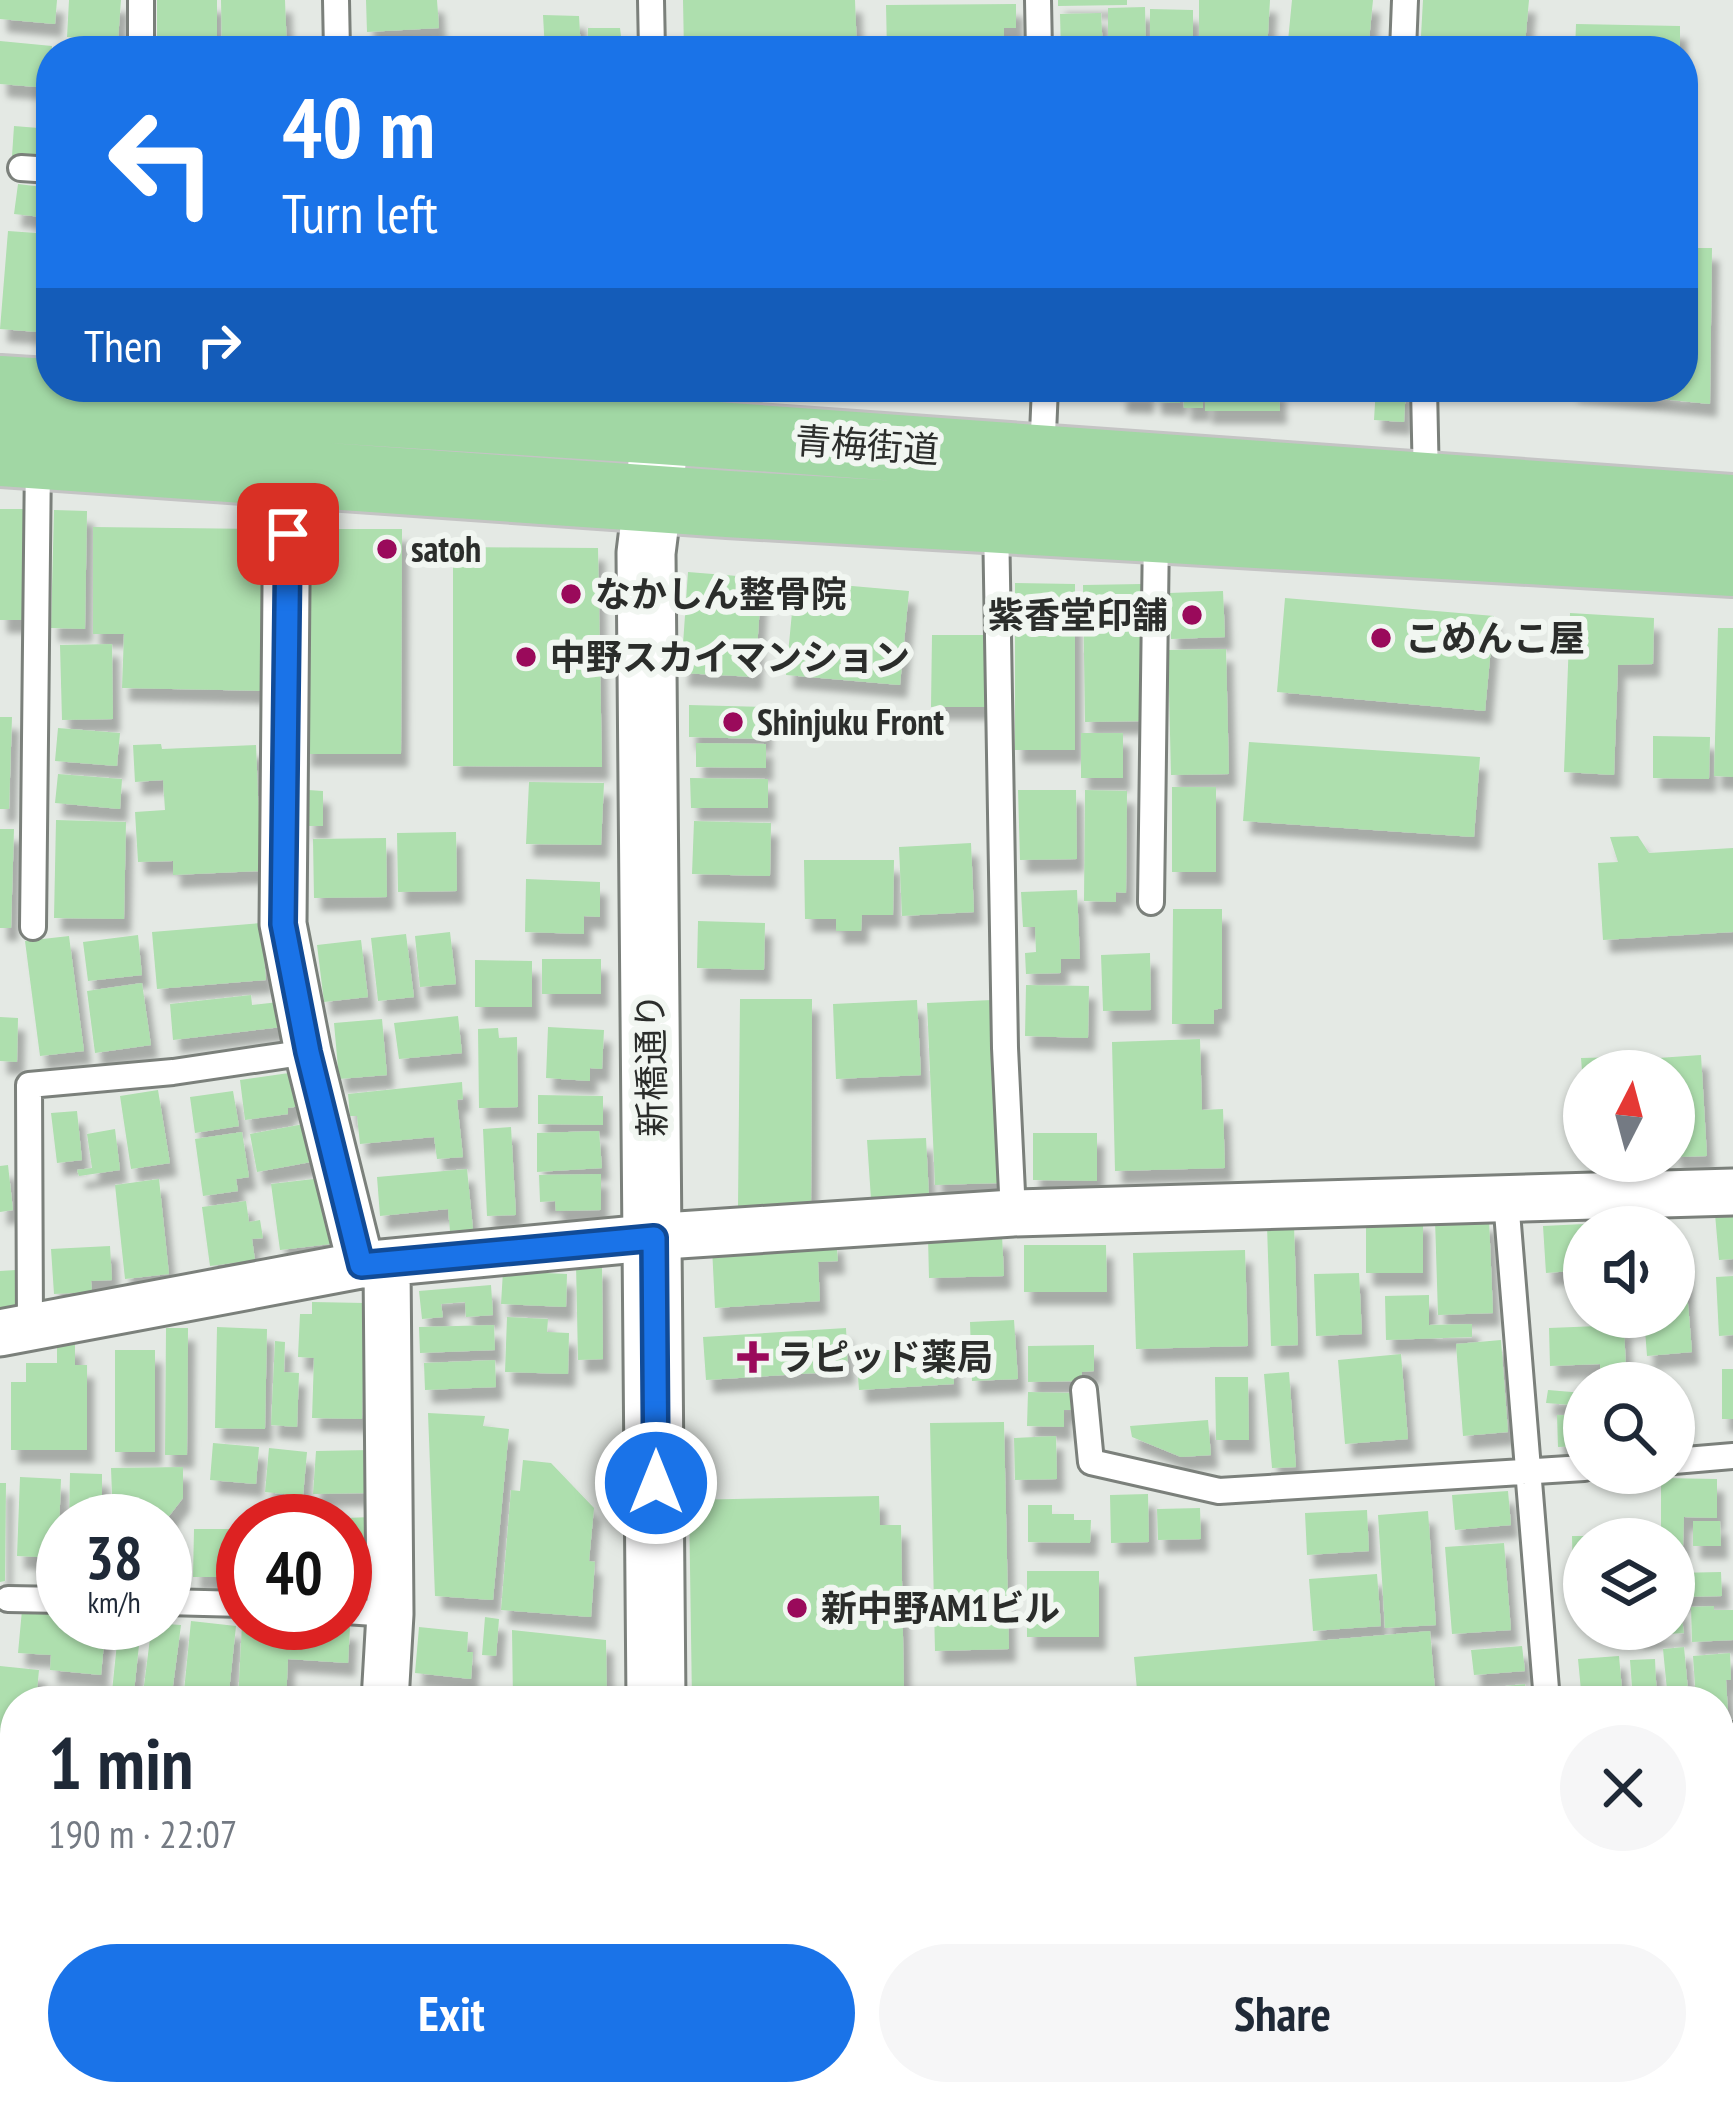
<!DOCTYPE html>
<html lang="en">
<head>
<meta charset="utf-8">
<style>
  :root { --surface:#fff; --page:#f6f6f7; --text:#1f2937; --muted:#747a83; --accent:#1a73e8 }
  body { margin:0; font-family:"PT Sans Narrow","Noto Sans JP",sans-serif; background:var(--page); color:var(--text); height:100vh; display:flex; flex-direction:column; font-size:45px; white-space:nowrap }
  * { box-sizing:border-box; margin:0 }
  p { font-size:39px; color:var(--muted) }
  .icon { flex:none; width:66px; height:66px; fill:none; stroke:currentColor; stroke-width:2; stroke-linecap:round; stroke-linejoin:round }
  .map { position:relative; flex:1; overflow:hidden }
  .drawer { position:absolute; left:0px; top:1686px; width:1734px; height:420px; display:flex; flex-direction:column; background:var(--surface); border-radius:48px 48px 0 0; box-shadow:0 3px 9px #0004 }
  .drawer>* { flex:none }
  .guide { position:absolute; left:36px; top:36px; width:1662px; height:366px; border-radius:48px; box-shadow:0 3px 9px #0004; background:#1a73e8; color:#fff; overflow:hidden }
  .needle { width:78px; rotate:6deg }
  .tools { position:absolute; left:1563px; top:1050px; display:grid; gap:24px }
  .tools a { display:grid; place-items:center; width:132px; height:132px; border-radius:50%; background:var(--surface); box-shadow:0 3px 9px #0004; font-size:60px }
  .speed { position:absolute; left:36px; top:1494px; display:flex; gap:24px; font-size:60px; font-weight:700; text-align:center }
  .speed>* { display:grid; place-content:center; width:156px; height:156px; border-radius:50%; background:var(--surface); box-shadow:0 3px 9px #0004; line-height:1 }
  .speed small { font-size:30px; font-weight:400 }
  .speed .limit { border:18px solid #d22; background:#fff; color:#111 }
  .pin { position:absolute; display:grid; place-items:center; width:102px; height:102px; color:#fff; margin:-51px; border-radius:24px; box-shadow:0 6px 18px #0006 }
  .me { position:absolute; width:132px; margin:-66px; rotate:0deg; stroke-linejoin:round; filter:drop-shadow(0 0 9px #0008) }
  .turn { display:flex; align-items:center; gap:42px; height:252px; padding:0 48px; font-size:54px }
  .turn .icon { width:156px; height:156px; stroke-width:2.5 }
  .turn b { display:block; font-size:84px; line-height:102px }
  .then { display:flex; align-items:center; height:114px; padding:0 48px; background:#0003; gap:24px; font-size:45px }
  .round { display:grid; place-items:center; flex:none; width:126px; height:126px; border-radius:63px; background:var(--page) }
  .headline { display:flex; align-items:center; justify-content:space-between; height:204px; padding:0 48px }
  h1 { font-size:72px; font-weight:600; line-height:90px }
  .button { display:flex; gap:24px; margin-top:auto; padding:24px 48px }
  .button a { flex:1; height:138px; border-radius:72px; background:var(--accent); color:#fff; font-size:48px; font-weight:600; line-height:138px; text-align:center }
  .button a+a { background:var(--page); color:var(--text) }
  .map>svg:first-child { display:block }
  .building { fill:#aedfae; filter:url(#shadow) }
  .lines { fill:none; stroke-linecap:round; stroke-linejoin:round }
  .service-casing { stroke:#7b807b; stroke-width:30 }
  .minor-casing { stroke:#7b807b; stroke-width:51 }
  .tertiary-casing { stroke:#7b807b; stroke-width:63 }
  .primary-casing { stroke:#c4c4c4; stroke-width:72 }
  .service { stroke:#fff; stroke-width:24 }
  .minor { stroke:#fff; stroke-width:45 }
  .tertiary { stroke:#fff; stroke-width:57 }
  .primary { stroke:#a1d7a4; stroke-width:66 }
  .route-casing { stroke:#114b97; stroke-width:30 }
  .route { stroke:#1a73e8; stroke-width:21 }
  .poi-dot { fill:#9a0a5b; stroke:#f1f6f1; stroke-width:4.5 }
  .labels { text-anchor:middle; stroke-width:12; stroke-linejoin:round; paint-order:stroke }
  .street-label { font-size:36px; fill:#2b2d2b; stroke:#f1f6f1 }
  .poi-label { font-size:36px; font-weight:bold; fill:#2b2d2b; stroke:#f1f6f1; text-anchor:start }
</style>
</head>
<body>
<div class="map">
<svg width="1733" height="2106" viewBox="0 0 1733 2106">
  <defs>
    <filter id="shadow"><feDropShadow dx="7" dy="13" stdDeviation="3" flood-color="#0004"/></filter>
  </defs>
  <rect width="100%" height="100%" fill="#e4e9e4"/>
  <path class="building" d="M0,0h57l-2,24 -55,-5z
    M69,0h52l-3,40 -51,-3z
    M157,0h60v51h-60z
    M221,0h64l2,51h-65z
    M366,0h71l2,28 -72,4z
    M683,0h172l2,51h-173z
    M1058,0h69v5l-69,1z
    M1199,0h71l-3,51h-59v-3l-9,-1z
    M1292,0h81l-5,51h-81z
    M1423,0h106l-4,44 -104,-8z
    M1016,4v24h-12v23h-117l-1,-46z
    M1145,7l1,44h-38v-43z
    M1150,9l43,1v41h-43z
    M1101,13l2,38h-42l-1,-37z
    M543,15l36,1 2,35h-36z
    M1576,24l104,2v25h-105z
    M588,28h32l1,8h13l2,15h-49z
    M0,41l52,5 -3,42 -49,-4z
    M14,126l37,3v29l-39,-2z
    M18,184l33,4v30l-37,-4z
    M8,231l43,3v99l-51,-4z
    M1683,248h29l-2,156 -139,-14v-3h112z
    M1120,387h27v14l-28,-1z
    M1154,387h26v16l-26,-1z
    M1183,387h20v21h-19z
    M1205,387h74l1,24h-75z
    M1376,387h30l-2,35 -30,-2z
    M0,509h24l-2,111h-22z
    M54,510l33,1 -2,118 -34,-1z
    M93,527l177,2 -3,162 -145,-3 2,-54h-31z
    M305,529h97l-1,225h-97z
    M453,547l145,1 4,219 -149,-1z
    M688,572l74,6 -7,99 -74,-4z
    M795,581l114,10 -9,94 -114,-10z
    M1015,583l60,1v166h-60z
    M1142,584l2,137 -59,1 -2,-137z
    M1223,591l2,46 -54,2 -2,-46z
    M1285,598l209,18 -9,95 -208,-19z
    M1570,613l84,5 -1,46 -35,1 -4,110 -50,-3z
    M1718,628h15v149l-19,-1z
    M932,635h57l-1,72h-57z
    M112,644l1,75 -51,1 -2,-75z
    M1226,649l3,125 -58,1 -3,-125z
    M689,705l77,2 -1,32 -76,-2z
    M0,717h12l-3,92h-9z
    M58,728l62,5 -3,33 -62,-5z
    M1081,733h42v45h-42z
    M1653,736l57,1 -1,42 -56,-1z
    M1249,742l231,15 -6,80 -231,-16z
    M696,743l70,1v24l-70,-1z
    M161,744l1,5 94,-4 5,126 -88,4v-14l-35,1 -3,-50 30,-2 -2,-30 -28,2 -2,-37z
    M58,774l64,5 -2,30 -65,-6z
    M690,778l78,1v29h-77z
    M529,782l75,1 -3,62 -75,-1z
    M1172,787h44v85h-44z
    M308,790l15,1v35h-16z
    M1018,790h58l1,69 -57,1z
    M1085,790l42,1 -1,102 -10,-1v10l-32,-1z
    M56,820l70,2 -2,97 -70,-1z
    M694,821l77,2 -1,53 -78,-2z
    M0,829h14l-3,99h-11z
    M456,832l1,59 -59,1 -1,-59z
    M1638,836l11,17 84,-5v84l-130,8 -5,-77 20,-1 -8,-25z
    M386,838l1,59 -73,1 -1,-59z
    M971,843l3,69 -72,4 -3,-69z
    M804,860h90l-1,55h-31l-1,16h-25v-12h-31z
    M526,879l74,3v35l-16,-1v18l-59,-2z
    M1077,890l3,69h-19v14l-35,1 -1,-21 11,-1 -1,-25h-12l-2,-35z
    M1173,909h49v99l-8,2v14h-42z
    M698,921l67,2 -1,47 -67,-2z
    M261,923l5,57 -109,9 -5,-57z
    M450,932l6,52 -36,3 -5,-51z
    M406,934l8,63 -36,4 -7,-63z
    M138,935l4,40 -54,6 -5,-39z
    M69,936l15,115 -44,5 -15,-115z
    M361,940l7,57 -44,5 -7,-57z
    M1150,953l1,57 -48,1 -2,-56z
    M542,959h59v35h-59z
    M475,960l57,1v46h-57z
    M142,983l9,62 -56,8 -8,-62z
    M1026,985l63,1 -1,52 -63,-2z
    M251,995l1,10 27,-3 3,25 -109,13 -3,-36z
    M740,999h72l-1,209 -73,-1z
    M917,1000l4,75 -85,4 -3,-75z
    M992,1000l8,183 -65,2 -8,-182z
    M458,1016l4,37 -63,6 -5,-36z
    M0,1017l18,1 -1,44 -17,-1z
    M382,1019l5,56 -48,4 -5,-56z
    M548,1027l56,3 -2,39 -12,-1v13l-44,-3z
    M498,1028l1,10 18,-1 1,70 -39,1 -1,-79z
    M1200,1039l2,71 21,-1 2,59 -110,3 -3,-129z
    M1701,1055l6,101 -33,1v-86h-15l-1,-13z
    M1621,1057v14h-39l-1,-13z
    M296,1072l5,34 -13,2v6l-43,6 -5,-40z
    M462,1082l1,17 -6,1 6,57 -26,2 -3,-22 -74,7 -3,-28h-7l-2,-22z
    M158,1090l12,73 -39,6 -11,-73z
    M233,1091l6,35 -44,7 -5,-36z
    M538,1095l65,1v29l-65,-1z
    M77,1111l5,49 -25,3 -6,-50z
    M304,1124l7,38 -54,10 -7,-38z
    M511,1127l5,88 -29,1 -4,-87z
    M115,1129l5,41 -41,6 -2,-6 15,-2 -5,-34z
    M599,1131l3,37 -65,4v-39z
    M242,1132l7,45 -13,2 2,12 -35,5 -8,-57z
    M1033,1133h64v48l-64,-1z
    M926,1138l3,58 -58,3 -4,-59z
    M8,1165l5,45 -13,2v-46z
    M467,1169l6,60 -23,2 -2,-22 -68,7 -3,-39z
    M601,1174v36l-45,1 -1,-10 -15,1 -1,-27z
    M322,1178l9,66 -51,6 -9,-66z
    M159,1179l10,95 -44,5 -10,-94z
    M246,1201l3,21 11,-2 3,18 -11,1 3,21 -45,6 -8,-59z
    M1733,1212v47l-14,1 -4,-46z
    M1366,1218h57v55h-57z
    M1489,1219l4,94 -55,2 -3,-95z
    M1584,1224v46l-38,3 -3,-47z
    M1294,1225l4,120 -27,1 -4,-120z
    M1002,1235l2,41 -75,2 -1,-41z
    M836,1239l2,22 -20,1 2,39 -105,7 -3,-61z
    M1683,1243l9,109 -45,4 -3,-39h30v-73z
    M1024,1245h82l1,47h-83z
    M110,1246l2,34 -21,1 1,11 -38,2 -3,-45z
    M1245,1250l3,96 -112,3 -3,-96z
    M576,1264h26l1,95 -25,1z
    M16,1270l4,40 -20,2v-41z
    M503,1271l64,3 -1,33 -65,-3z
    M1359,1273l3,61 -46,2 -2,-62z
    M1733,1276v59l-14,1 -3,-59z
    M491,1285l2,30 -27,2 -1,-15 -24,2 2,13 -21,2 -3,-28z
    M1429,1295v30l43,-1v13l-86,3 -1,-44z
    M312,1302l53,1 -3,116 -50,-1 2,-60 -16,-1 2,-43h12z
    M507,1317l41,2 -1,13 22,1 -1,41 -63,-2z
    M1014,1320l4,59 -46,2 -2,-59z
    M494,1325l1,25 -75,3 -1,-26z
    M1624,1325l2,46 -26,1v-8l-50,2 -1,-38z
    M217,1327l50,2 -2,100 -50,-1z
    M166,1328h22l-1,127h-22z
    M846,1328l2,43 -142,9 -3,-43z
    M1501,1340l7,92 -45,4 -7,-92z
    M275,1341l10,1 -1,30 15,1 -2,54 -26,-2z
    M57,1343h18v22h12v85h-76v-68h15v-19h31z
    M1094,1345v26l-12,1 -1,9 -53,1v-36z
    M952,1346l2,38 -95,6 -3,-38z
    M115,1350h40v102h-40z
    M1401,1354l7,85 -63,5 -7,-84z
    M495,1360l1,27 -71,3 -1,-27z
    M1722,1369h11v50h-11z
    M1289,1372l7,95 -24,1 -8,-94z
    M1215,1377h33l1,63h-33z
    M1548,1390l36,3v13l-38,-3z
    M1028,1392l48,1v17h-12v17l-37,-1z
    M428,1413l57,3 -2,10 26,3 -16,171 -58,-4z
    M1557,1415h27v31l-26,1z
    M1208,1420l3,35 -30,2 -49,-20 -2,-11z
    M1004,1422l5,227 -74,2 -5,-228z
    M1056,1436l1,43 -42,1 -1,-42z
    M213,1443l46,4 -3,37 -46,-4z
    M269,1448l38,4 -4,44 -38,-4z
    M371,1450l-4,43 -54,1 3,-43z
    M523,1460l28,3 43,45 -5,53 6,1 -4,55 -90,-7 10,-120 9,1z
    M183,1467v31l-17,22 -53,1 -2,-53z
    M70,1473l32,1v47h-33z
    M20,1477l41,2 -3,79 -41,-2z
    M1661,1478l56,1v39l-33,-1 -1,29h-9v-7h-13z
    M0,1483h6l-1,98 -5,1z
    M1508,1491l3,34 -56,5 -3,-35z
    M1148,1494l1,48 -38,1 -1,-48z
    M879,1496l1,29h21l3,166 174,-2v12h-386l-3,-201z
    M1028,1505h24v9h22v6h17l-1,23 -62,-1z
    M1200,1508l1,31 -43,1 -1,-31z
    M1367,1510l2,41 -62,4 -2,-42z
    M1428,1511l8,114 -51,3 -7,-113z
    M372,1517l1,29h-28v-28z
    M1693,1521h27l1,25h-28z
    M194,1529h49v48h-50z
    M1572,1536h12v46h-11z
    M1504,1543l7,87 -59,4 -7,-87z
    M345,1557l27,1 -2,39 -25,-1z
    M1027,1571h72v66h-72z
    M1721,1572l1,24 -48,1v-24z
    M1377,1574l4,52 -68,5 -4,-52z
    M1674,1606h6l4,27 -48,3v-7h38z
    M1714,1606v4h19v30l-41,2 -1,-35z
    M22,1610l41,4v9h43l-5,52 -51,-5 1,-15 -33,-2z
    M485,1617l14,2 -3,37 -14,-1z
    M191,1621l45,5 -8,75h-45z
    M152,1623l29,2 -10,76h-29z
    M242,1623l108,4 -2,36 -60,-4 -2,42h-48z
    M419,1627l49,5 -1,20h6l-2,27 -56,-6z
    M512,1630l94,10 1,61h-94z
    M1430,1631l6,70h-298l-4,-44z
    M117,1643l22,2 -6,56h-22z
    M1522,1646l3,25 -51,4 -3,-25z
    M1684,1647l5,54h-21l-5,-52z
    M1730,1653l1,27h-5l2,32 -9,1v-12h-23l-3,-45z
    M1619,1656l4,45h-41l-4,-42z
    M1655,1659l2,42h-24l-3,-41z
    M0,1666l39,4 -3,31h-21v69l-15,-1z
    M1525,1684l1,17h-68l-1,-10z
    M0,1787l15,1v51l-15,-1z
    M1733,1850v52h-5l-4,-51z
    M0,1866l15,2v58l-15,-2z
    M1733,1916v67l-14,2v-68z
    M0,1985l14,1 -5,39 -9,-2z
    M1719,2045h10l4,55 -23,2 -1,-11h10z
    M210,2091h67v9l-67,-6z
    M286,2091h37l-1,13 -37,-4z
    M496,2091h114l-1,15h-114z
    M702,2091h150v15h-151z
    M888,2091h133v15h-133z
    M1087,2091h85l-1,15h-22v-4l-20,-2 -1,6h-42z
    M1178,2091h28l2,15h-29z
    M1226,2091h34l2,15h-34z
    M1283,2091h75l1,15h-75z
    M1378,2091h38l1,15h-38z
    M1430,2091h49l2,15h-50z
    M1497,2091h60l2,15h-60z
    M1608,2091h39l1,15h-38z
    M1660,2091h36l1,15h-36z"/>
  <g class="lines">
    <defs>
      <path id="service" d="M336,0l1,51
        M651,0l1,51
        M1038,0l1,51
        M141,51v-51
        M1403,51l2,-51
        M21,168l30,2
        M1424,387l2,97
        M1042,457l3,-70
        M996,520l9,528 8,165
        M1151,902l5,-369
        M33,927l5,-469
        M1506,1200l41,501
        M30,1327l-1,-242 144,-13 135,-20
        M1084,1390l7,72 128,29 365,-23
        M1674,1461l59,-5
        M8,1599l55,1
        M165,1602l78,2
        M345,1611l45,3
        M1719,1736l14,-1
        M1719,2020l14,-1
        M34,2091l111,15
        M1580,2091l1,15
        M1064,2106l1,-15"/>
      <path id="minor" d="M287,473l-4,451 25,128 53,213
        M0,1333l361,-68 318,-30 334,-22 720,-21
        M385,1701l5,-87 -3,-350
        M348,2106l2,-15"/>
      <path id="tertiary" d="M656,1701l-10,-1148 15,-122
        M662,2091l1,15"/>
      <path id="primary" d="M0,389l661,42 1072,77
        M0,453l728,51 1005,59"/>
    </defs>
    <use href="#service" class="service-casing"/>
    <use href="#minor" class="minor-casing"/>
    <use href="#tertiary" class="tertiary-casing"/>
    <use href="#primary" class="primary-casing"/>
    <use href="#service" class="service"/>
    <use href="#minor" class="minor"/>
    <use href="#tertiary" class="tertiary"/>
    <use href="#primary" class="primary"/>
  </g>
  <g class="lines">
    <defs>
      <path id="route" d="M288,534l-5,390 25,128 53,213 293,-27 2,245"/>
    </defs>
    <use href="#route" class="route-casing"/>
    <use href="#route" class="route"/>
  </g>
  <g class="poi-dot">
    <circle cx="387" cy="549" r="12"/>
    <circle cx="571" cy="594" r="12"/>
    <circle cx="1192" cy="615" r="12"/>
    <circle cx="1381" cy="638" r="12"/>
    <circle cx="526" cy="657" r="12"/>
    <circle cx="733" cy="722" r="12"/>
    <path d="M747 1339h12v12h12v12h-12v12h-12v-12h-12v-12h12z"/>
    <circle cx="797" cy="1608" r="12"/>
  </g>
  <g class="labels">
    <g class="street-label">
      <text transform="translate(867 445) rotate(4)" y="13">青梅街道</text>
      <text transform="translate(651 1065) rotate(-91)" y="13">新橋通り</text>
    </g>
    <g class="poi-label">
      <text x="411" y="562">satoh</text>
      <text x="595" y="607">なかしん整骨院</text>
      <text x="1168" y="628" text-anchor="end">紫香堂印舗</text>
      <text x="1405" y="651">こめんこ屋</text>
      <text x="550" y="670">中野スカイマンション</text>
      <text x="757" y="735">Shinjuku Front</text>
      <text x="777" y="1370">ラピッド薬局</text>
      <text x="821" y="1621">新中野AM1ビル</text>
    </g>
  </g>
</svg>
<div class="tools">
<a><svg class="needle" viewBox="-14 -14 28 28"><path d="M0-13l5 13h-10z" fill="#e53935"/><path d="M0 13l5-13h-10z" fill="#747a83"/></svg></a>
<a><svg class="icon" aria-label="sound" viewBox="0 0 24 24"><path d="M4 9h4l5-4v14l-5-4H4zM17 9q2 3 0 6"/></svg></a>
<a><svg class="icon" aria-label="search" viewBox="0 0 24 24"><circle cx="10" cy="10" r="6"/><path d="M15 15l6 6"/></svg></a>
<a><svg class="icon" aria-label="layers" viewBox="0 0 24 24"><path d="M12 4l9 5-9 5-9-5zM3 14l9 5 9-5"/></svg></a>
</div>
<div class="speed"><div>38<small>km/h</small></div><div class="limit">40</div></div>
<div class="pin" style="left:288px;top:534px;background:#d93025"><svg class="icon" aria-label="arrive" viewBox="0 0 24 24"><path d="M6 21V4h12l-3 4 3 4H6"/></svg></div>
<svg class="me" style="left:656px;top:1483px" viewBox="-20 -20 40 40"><circle r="17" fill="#1a73e8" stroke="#fff" stroke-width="3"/><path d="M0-11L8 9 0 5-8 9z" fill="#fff"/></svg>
<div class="guide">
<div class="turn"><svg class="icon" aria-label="left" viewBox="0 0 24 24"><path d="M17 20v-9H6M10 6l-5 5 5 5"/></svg><div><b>40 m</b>Turn left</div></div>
<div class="then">Then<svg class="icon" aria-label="right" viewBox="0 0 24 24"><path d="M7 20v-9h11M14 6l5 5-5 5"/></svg></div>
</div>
<section class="drawer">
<div class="headline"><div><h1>1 min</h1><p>190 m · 22:07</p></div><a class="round"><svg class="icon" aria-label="close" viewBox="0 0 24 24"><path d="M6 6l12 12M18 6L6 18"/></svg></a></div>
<div class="button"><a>Exit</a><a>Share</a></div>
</section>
</div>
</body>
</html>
